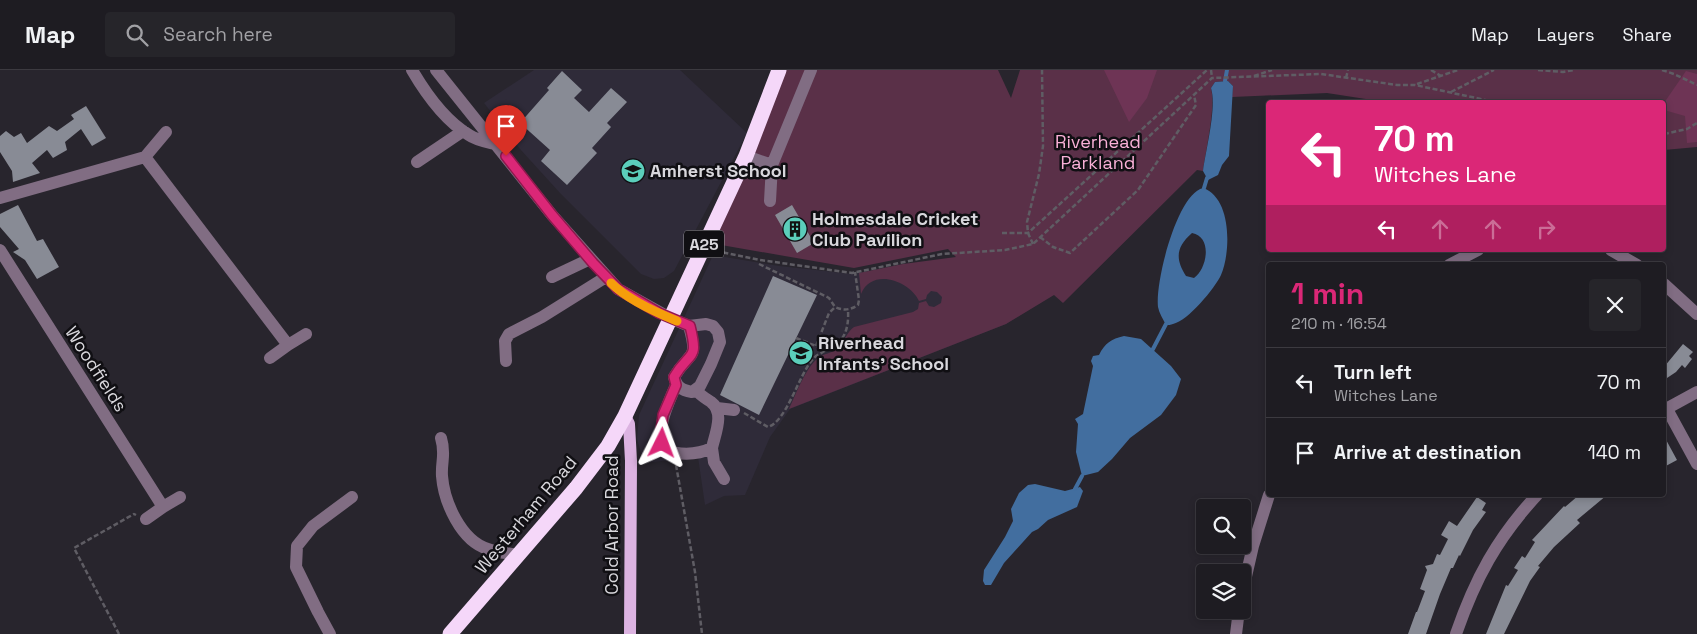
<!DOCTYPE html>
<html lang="en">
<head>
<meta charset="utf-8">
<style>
  :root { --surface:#1e1c22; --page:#26252a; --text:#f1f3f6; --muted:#a1a1a5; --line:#3c3a40; --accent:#db2777 }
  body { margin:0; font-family:"Space Grotesk",sans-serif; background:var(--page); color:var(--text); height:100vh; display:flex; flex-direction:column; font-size:19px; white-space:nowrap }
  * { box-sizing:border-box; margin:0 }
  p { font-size:16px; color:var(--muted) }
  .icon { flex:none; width:28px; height:28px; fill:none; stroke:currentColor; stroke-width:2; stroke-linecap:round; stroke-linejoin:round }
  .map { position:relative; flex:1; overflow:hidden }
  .drawer { position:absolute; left:1266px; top:192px; width:400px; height:235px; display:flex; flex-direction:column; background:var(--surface); border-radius:5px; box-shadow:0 2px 8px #0003,0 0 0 1px var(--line) }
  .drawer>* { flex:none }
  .hud { position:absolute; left:1266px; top:30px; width:400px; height:152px; border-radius:5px; box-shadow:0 2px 8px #0003,0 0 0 1px var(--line); background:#db2777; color:#fff; overflow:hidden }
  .fabs { position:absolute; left:1196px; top:429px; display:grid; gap:10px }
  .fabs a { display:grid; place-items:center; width:55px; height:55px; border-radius:5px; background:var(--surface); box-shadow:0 2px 8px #0003,0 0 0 1px var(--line); font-size:25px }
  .pin { position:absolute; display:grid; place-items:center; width:42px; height:42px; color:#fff; margin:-51px -21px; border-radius:50% 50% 50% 0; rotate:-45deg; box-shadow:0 0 5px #0007 }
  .pin .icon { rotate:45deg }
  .me { position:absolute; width:55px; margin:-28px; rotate:3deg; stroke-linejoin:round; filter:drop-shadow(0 0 4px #0008) }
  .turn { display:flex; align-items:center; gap:18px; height:105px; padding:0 25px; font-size:22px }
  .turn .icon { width:65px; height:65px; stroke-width:2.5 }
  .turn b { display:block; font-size:35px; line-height:42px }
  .lanes { display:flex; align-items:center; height:48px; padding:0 25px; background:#0003; justify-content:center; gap:25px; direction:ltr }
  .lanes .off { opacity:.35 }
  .round { display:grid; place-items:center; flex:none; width:52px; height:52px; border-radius:5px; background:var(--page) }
  .head { display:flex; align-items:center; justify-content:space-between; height:85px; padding:0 25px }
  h1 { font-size:30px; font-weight:800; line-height:38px; color:var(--accent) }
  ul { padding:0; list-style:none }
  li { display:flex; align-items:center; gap:15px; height:70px; padding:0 25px; border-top:1px solid var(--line) }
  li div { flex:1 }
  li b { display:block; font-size:19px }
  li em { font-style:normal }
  header { display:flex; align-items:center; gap:30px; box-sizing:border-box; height:70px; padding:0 25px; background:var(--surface); border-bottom:1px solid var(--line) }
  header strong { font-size:24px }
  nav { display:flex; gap:28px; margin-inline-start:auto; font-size:18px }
  .search { width:350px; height:45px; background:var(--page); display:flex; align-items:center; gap:12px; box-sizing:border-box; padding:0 18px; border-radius:5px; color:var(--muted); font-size:19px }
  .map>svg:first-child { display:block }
  .built { fill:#2f2b39 }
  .green { fill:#5a3048 }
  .forest { fill:#6e3455 }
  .water { fill:#426e9f; fill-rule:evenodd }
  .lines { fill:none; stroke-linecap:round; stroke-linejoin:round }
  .stream { stroke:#426e9f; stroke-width:4 }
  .building { fill:#888b95 }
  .path { stroke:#5f5d64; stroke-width:2.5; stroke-dasharray:5 2.5; stroke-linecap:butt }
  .minor { stroke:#816d83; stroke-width:12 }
  .major { stroke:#dcb3e1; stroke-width:12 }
  .highway { stroke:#f5d7f9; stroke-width:15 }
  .route-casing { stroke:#8e194d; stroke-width:12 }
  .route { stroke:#db2777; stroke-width:9 }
  .slow { stroke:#f59e0b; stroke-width:9 }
  .labels { text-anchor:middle; stroke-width:5; stroke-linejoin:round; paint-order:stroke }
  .shield { fill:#100f13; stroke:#9c9ba0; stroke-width:1 }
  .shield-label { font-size:16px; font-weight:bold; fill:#d8d7dc }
  .park-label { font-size:18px; fill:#f9b0d7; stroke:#100f13 }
  .poi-label { font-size:18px; font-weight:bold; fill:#d8d7dc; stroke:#100f13; text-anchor:start }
  .street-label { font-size:18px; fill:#d8d7dc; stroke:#100f13 }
</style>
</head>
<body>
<header>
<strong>Map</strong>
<div class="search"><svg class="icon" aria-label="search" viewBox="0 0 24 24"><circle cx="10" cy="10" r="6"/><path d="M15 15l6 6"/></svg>Search here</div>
<nav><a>Map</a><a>Layers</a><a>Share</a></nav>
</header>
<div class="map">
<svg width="1697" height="564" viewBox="0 0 1697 564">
  <rect width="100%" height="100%" fill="#28252d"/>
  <path class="built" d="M534,0h146l67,63 -73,138 -10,7 -10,1 -13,-5 -81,-81 -40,-44 -36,-46z
    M713,185l66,11 74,8 50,-10 106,-8 44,39 -47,29 -216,85 -20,28 -25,58 -21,1 -19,9 -7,-48 -54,6 -7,-24 2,-24z"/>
  <path class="green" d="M777,0h221l13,28 9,-28h677v77l-33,3v-48h-279l-58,-9 -95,4 1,-11 -5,-5 -13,1 -4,6c5,19 -5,61 -8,83l-6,-1 -134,133 -9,-8 -48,29 -217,85c7,-15 16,-40 29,-51 6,-5 13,-4 20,-10 6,-6 9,-16 16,-21l59,-15 5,-3 1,-6 7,-2 3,5 5,1 7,-4 1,-6 -5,-5 -6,-1 -4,4 -1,4 -7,2c-9,-20 -47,-34 -58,-7l-2,-21 44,-9 53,-7 -8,-8 -94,19 -150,-26z"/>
  <path class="forest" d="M1104,0h53l-10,28 -18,24z
    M1686,1l11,3v68l-10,1 -2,-27 -21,-6v-7z"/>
  <path class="water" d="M1228,11l5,5 -4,70 -7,9 -4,10 -10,5 -5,-9c3,-22 14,-64 8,-83l4,-6z
    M1203,118c29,10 28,64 18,87 -6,13 -33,46 -48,49 -2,1 -5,1 -7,1 -3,-6 -7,-12 -8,-18 -3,-25 19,-113 45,-119zM1192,163c21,4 15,36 2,45l-8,-2c-11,-17 -10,-29 6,-43z
    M1124,266l17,3 30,27 10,13 -5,16 -15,20 -31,23 -18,21 -14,13 -16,4 -6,-24 2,-28 -3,-5 8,-5 10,-48 -2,-5 2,-5 6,-1c6,-12 12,-16 25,-19z
    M1035,414l30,7 15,-4 3,4 -6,16 -29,13 -10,9 -6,3 -28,31 -13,22h-6l-2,-4 1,-11 21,-33 8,-16 -2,-12 8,-16 9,-8z"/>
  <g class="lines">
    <path class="stream" d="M1225,11l2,-11
      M1204,118l3,-10
      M1153,279l13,-25
      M1075,419l7,-13"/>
  </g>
  <path class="building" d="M562,1l20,19 -8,8 15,14 22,-24 16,14 -20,21 4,4 -19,21 5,5 -30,32 -26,-24 9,-11 -30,-27 29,-33 -2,-2z
    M86,36l20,32 -14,8 -11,-17 -16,13 2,8 -14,8 -6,-8 -15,13 8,10 -27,9 -1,-11 -12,-19v-16l6,-5 8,6 7,-4 6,10 22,-17 8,5 17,-12 -3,-4z
    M18,135l19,36 6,-2 16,28 -22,12 -12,-19 -12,-8 6,-3 -19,-22v-13z
    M792,135l22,38 -17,10 -22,-38z
    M773,206l44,19 -58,120 -39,-20z
    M1683,274l10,8 -4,4 3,3 -7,9 -3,-3 -6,7 -12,8v-13z
    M1664,366l13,24 -13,7z
    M1579,425h28l-30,25 3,3 -26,24 -16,19 2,1 -10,14 -26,53h-18l20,-49 2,1 10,-16 -4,-2 8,-12 3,2 10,-16 -3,-2 32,-34 1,1z
    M1477,427l9,6 -4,7 4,2 -13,18 -13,26 -1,-1 -6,13h-2l-11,26 -14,40h-18l8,-22h1l8,-21 -5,-2 7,-19 -2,-4 8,-2 4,-10 3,1 8,-16 -7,-4 8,-14 8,5z"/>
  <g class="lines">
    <path class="path" d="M1211,0l1,8
      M1431,0l10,6
      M1538,0l25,2 11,-2
      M1662,0l12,4 23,11
      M1254,6l18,-6
      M1346,8l2,-8
      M1417,14l41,-14
      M1451,22l43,-22
      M1517,32h3
      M1664,64l23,-5 10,-6
      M1002,163h26l179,-163
      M1040,167l13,10 17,6 68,-63 58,-85 -2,-10
      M1033,174l-5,-11 -1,-11 12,-48 4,-28 -1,-76
      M716,181l44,9 92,13 90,-19 63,-4 28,-6 179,-166 109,-4 76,11h18l80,17
      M759,194l66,32 4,2 6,9c9,4 15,3 23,-2l1,-5 -4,-28
      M796,268l30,12c19,-7 23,-22 22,-40
      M816,276l13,-33 6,-6
      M744,343l24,14c19,-6 31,-53 45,-68 3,-4 9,-6 13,-9
      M676,395l19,107 7,62
      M119,564l-45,-86 60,-34 2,1"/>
    <path class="minor" d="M412,0c14,24 32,50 57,65 7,5 18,7 26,9
      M436,0l116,145 66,74 52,29 19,8 17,-2 7,2 5,6 2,10 -9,22 -11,22 -8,6c-11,-2 -15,-5 -18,-15 16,-27 25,-15 15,-51
      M746,86l26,9
      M145,87l21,-25
      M417,92l46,-31
      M0,128l145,-41 143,188 18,-11
      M770,131l2,-36 39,-95
      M0,180l163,257 -17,12
      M1611,180l26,15
      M1449,195l29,-15
      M552,207l38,-18
      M1664,214l33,30
      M270,288l18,-13
      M506,291l-1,-20 4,-7 33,-17 64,-40
      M676,315c-9,22 -20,41 -12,65 16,5 33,5 48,-2 3,-14 13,-36 -1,-46 -6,-4 -10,-6 -15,-12
      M717,338l17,2
      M1667,339l30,55
      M1664,340l33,-18
      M441,368c5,16 0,23 1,38 2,26 19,65 46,73 9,4 21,4 31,6
      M712,378l2,14 10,17
      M163,437l17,-10
      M1242,524l11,-48 16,-51
      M330,564l-12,-22 -22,-45 1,-21 16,-20 39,-29
      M1236,564l3,-24
      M1456,564c19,-55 41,-96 81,-139"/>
    <path class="major" d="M625,346l4,8 2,37 -1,173"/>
    <path class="highway" d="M450,564l126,-146 32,-42 17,-30 121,-260 33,-86"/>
  </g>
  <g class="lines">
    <defs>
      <path id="route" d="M506,86l46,59 41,48 25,26 41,24 31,13c9,36 0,24 -16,51l2,8 -13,30 -2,15 1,13"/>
    </defs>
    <use href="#route" class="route-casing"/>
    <use href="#route" class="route"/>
    <path class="slow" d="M611,213c17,17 44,29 66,38"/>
  </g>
  <defs>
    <symbol id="school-disc" viewBox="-11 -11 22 22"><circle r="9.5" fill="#5bcebb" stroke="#100f13"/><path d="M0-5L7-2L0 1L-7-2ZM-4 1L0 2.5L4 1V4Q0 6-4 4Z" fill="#111"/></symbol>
    <symbol id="building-disc" viewBox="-11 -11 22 22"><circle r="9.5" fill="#5bcebb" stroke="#100f13"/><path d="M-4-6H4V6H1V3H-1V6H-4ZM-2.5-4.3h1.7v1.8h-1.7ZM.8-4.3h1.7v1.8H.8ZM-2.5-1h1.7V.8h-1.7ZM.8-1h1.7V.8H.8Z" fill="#111"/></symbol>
  </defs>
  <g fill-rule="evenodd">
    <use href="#school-disc" x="619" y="87" width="28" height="28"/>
    <use href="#building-disc" x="781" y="145" width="28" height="28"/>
    <use href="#school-disc" x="787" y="269" width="28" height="28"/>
  </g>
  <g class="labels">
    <rect class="shield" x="684" y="160.5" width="40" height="27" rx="4"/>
    <g class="shield-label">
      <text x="704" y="180">A25</text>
    </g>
    <g class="park-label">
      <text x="1098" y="78">Riverhead<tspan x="1098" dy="21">Parkland</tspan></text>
    </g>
    <g class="poi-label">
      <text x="650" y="107">Amherst School</text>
      <text x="812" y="155">Holmesdale Cricket<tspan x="812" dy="21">Club Pavilion</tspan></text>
      <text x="818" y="279">Riverhead<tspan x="818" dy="21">Infants' School</tspan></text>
    </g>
    <g class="street-label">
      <text transform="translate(96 299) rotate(57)" y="6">Woodfields</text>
      <text transform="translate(526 445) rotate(-50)" y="6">Westerham Road</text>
      <text transform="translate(612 455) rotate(-90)" y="6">Cold Arbor Road</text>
    </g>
  </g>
</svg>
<div class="fabs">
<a><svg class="icon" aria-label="search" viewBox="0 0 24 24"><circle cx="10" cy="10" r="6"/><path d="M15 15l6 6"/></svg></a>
<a><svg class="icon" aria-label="layers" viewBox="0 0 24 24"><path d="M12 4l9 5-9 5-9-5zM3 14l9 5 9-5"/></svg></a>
</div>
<div class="pin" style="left:506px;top:86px;background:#d93025"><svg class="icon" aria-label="arrive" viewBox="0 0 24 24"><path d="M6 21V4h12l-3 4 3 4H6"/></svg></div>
<svg class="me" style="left:662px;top:373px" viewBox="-20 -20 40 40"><path d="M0-17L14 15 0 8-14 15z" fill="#db2777" stroke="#fff" stroke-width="4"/></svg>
<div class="hud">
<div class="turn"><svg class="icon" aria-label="left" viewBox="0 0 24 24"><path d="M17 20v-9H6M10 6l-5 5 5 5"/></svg><div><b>70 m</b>Witches Lane</div></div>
<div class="lanes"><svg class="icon" aria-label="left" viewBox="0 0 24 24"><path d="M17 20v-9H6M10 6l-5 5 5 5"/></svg><svg class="icon off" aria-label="ahead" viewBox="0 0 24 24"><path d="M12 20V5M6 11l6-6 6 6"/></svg><svg class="icon off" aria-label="ahead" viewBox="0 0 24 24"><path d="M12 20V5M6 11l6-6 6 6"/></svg><svg class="icon off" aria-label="right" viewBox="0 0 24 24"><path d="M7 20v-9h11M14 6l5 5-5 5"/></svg></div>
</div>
<section class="drawer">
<div class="head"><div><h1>1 min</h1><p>210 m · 16:54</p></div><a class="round"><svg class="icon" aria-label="close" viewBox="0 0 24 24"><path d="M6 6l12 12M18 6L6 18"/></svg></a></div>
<ul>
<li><svg class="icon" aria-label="left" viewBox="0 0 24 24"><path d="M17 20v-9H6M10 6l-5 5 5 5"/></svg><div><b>Turn left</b><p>Witches Lane</p></div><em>70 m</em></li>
<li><svg class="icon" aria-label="arrive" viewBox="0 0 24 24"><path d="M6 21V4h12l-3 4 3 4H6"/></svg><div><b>Arrive at destination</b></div><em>140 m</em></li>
</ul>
</section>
</div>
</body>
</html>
